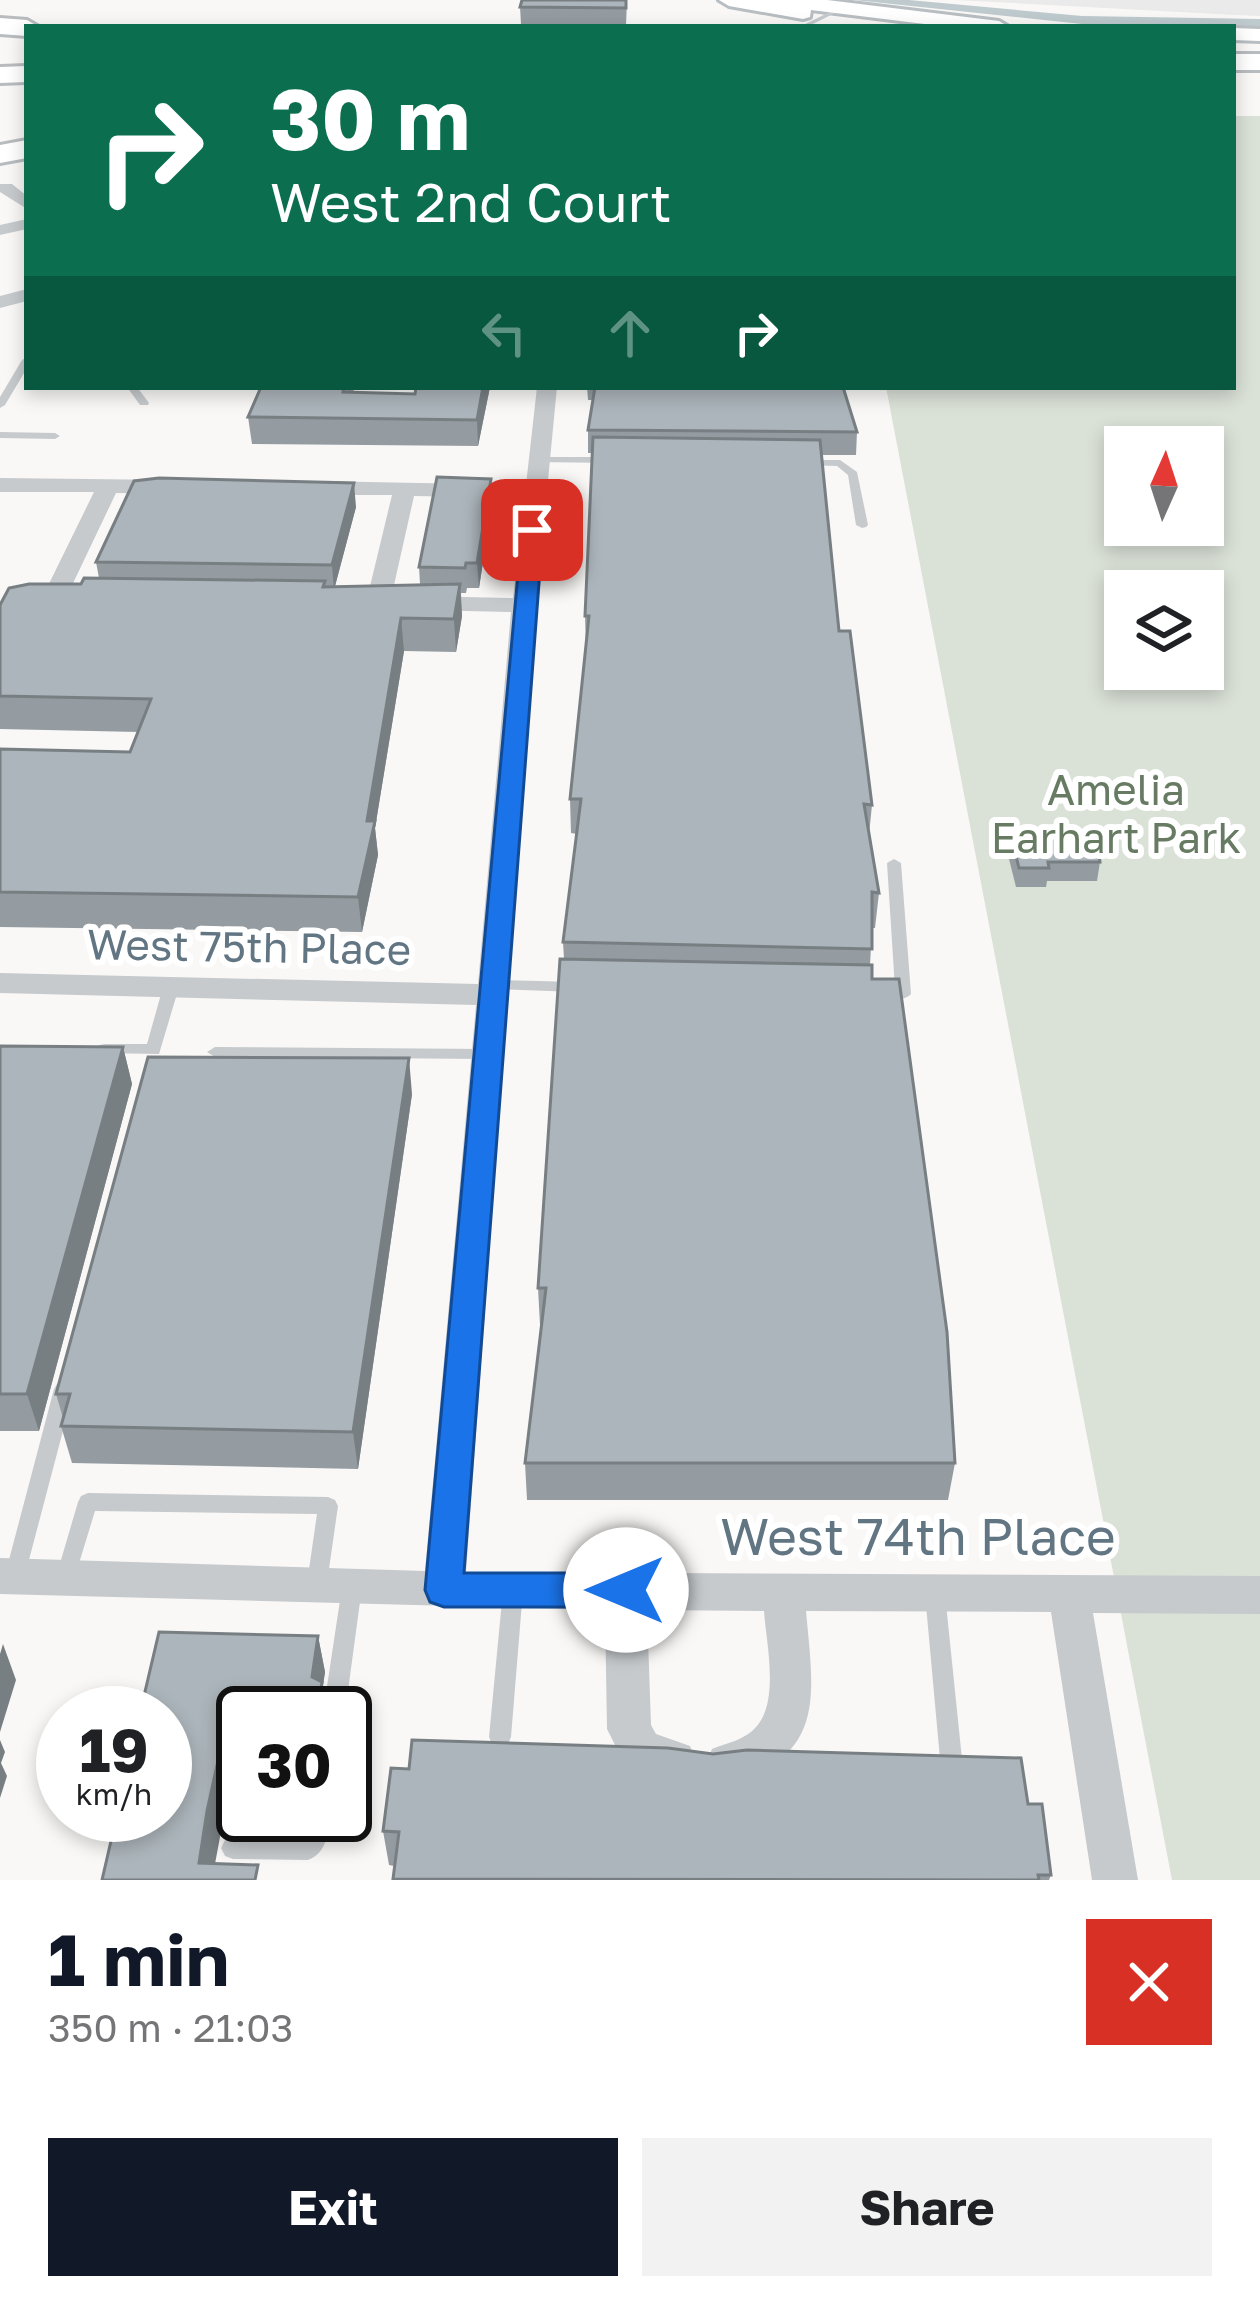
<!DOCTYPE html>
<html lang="en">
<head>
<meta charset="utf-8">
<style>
  :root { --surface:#fff; --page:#f2f2f2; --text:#202124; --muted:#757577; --accent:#111827 }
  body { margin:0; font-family:"Golos Text",sans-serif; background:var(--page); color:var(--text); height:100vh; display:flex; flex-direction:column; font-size:45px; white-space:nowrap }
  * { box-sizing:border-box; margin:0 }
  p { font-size:39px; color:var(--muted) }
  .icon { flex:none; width:66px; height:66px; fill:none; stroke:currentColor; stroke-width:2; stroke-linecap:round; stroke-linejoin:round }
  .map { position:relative; height:1880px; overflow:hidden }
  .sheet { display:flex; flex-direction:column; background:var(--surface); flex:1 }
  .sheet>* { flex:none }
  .guide { position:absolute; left:24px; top:24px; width:1212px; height:366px; border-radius:0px; box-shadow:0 6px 18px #0003; background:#0b6e4f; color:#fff; overflow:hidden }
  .needle { width:78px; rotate:3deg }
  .controls { position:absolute; left:1104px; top:426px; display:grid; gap:24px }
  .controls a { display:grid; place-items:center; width:120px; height:120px; border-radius:0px; background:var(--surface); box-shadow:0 6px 18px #0003; font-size:60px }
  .speed { position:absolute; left:36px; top:1686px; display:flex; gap:24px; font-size:60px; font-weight:700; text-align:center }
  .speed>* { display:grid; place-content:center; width:156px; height:156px; border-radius:50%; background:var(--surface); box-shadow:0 6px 18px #0003; line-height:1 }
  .speed small { font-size:30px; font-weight:400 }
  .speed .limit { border:6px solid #111; border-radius:18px; background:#fff; color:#111 }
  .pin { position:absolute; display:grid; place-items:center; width:102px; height:102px; color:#fff; margin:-51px; border-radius:24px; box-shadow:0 6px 18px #0006 }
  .me { position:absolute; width:132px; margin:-66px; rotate:270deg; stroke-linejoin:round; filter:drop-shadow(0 0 9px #0008) }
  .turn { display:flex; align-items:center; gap:42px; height:252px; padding:0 48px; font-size:54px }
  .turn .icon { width:156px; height:156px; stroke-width:2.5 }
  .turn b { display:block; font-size:84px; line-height:102px }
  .lanes { display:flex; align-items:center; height:114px; padding:0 48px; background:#0003; justify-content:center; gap:60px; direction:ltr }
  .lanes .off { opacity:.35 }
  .round { display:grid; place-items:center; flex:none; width:126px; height:126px; border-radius:0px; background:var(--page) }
  .head { display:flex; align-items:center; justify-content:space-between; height:204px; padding:0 48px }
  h1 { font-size:72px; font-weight:700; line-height:90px; color:var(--accent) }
  .button { display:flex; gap:24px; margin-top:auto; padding:24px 48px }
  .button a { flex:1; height:138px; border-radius:0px; background:var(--accent); color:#fff; font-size:48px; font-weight:700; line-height:138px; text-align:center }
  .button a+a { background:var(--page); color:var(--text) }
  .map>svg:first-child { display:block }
  .built { fill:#e9eae9 }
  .green { fill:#dae1d7; fill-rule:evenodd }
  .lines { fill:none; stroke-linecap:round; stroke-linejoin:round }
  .canal { fill:#becace; fill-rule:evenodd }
  .secondary-casing { stroke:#b8bec2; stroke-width:6 }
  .highway-casing { stroke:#b8bcbf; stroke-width:6 }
  .lane { fill:#c6cacd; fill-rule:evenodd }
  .street { fill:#c6cacd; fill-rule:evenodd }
  .secondary { fill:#fff; fill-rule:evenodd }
  .highway { fill:#fff; fill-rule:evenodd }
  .wall { fill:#949ca1 }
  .shaded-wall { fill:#787f83 }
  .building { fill:#acb5bb; stroke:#787f83; stroke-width:3 }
  .route { fill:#1a73e8; stroke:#114b97; stroke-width:3 }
  .labels { text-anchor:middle; stroke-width:12; stroke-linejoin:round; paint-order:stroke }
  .park-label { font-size:42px; fill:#677a62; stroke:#fff }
  .street-label { font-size:42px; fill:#627582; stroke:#fff }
  .near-street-label { font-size:51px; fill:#627582; stroke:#fff }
</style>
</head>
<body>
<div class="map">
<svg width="1260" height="1880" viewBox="0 0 1260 1880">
  <rect width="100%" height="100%" fill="#f9f8f6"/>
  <path class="built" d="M955,0h305v16l-24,-1z"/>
  <path class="green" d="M1233,116h27v1764h-88l-286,-1493h347zM1125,447h78v78h-78zM1125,591h78v78h-78z"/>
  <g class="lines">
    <path class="canal" d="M854,0h55l173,16 178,3v8l-178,-3z"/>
    <defs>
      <path id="secondary" d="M719,0h108l172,21 10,6h-60l-138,-17 -1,7 -7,2 -74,-13z
        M1233,28l27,1v12l-27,-1z"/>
      <path id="highway" d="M0,18l27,2 12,7h-12v9l-27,-2z
        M1233,54h27v16h-27z
        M27,66v16l-27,1v-16z
        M27,140v18l-27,5v-18z"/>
    </defs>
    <use href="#secondary" class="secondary-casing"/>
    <use href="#highway" class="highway-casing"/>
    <path class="lane" d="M836,9l5,1 -34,17h-8z
      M27,357v11l-22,37 -5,3v-11l22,-37z
      M127,387h10l12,16 -1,2h-8z
      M0,432l55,1 5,3 -5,3 -55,-1z
      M538,457h75l5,3 -5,3 -79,-1 -1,-2z
      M805,460h35l17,12 11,53 -2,2 -4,1 -6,-3 -8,-50 -11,-9 -36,-1v-4z
      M894,859l7,4 10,131c-7,8 -24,6 -33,4l-3,-4 3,-4 17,-1 -8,-126z
      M496,980l81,2 8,5 -8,5 -86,-3 -3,-4 3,-4z
      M171,982l8,5 -20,67 -60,-1 -2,-4 2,-4 6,-1h42l16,-57z
      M215,1047l272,2 6,1 2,4 -2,4 -6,1 -272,-2 -8,-5z
      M64,1381l7,3 3,5 -49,186 -3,6 -7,3 -7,-3 -3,-6 49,-186 3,-5z
      M88,1493l240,4 7,3 3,6 -11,77 -3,7 -7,2 -7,-2 -3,-7 10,-69 -222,-3 -22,72 -7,3 -7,-3 -3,-6 22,-75 3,-6z
      M352,1578l7,2 3,7 -17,126h-22l19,-126 3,-7z
      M513,1581l7,2 3,7 -12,147 -3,7 -8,3 -8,-3 -3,-7 14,-147 3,-7z
      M935,1585l7,2 3,7 17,165 -3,8 -8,3 -8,-3 -3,-8 -15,-165 3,-7z
      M308,1815h22c-2,18 -3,38 -22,45l-75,-1 -8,-3 -4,-8 4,-8 8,-3h69z"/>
    <path class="street" d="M0,184h12l15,12v13l-27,-17z
      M27,219v10l-27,6v-10z
      M27,289v12l-27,7v-12z
      M537,387h20l-21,218 -70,967 794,4v38l-167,-1 45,267h-46l-41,-268 -245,-1c8,87 20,144 -78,174l-16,-6 -6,-15 6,-15c15,-6 33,-9 44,-22 24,-26 10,-85 8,-116l-117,-1 4,115 5,9 34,12 6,15 -6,15 -16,6 -49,-17 -18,-36 -2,-119 -605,-16v-36l425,13 51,-566 -476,-12v-20l478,11 33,-372 -89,-2 -12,-7 12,-7 91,2 11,-100 -110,-2 -24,107 -12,7 -12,-7 26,-108h-75l-11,-7 11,-7 209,4z
      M0,478l173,2 11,7 -11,7 -57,-1 -50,105 -12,7 -12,-7 52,-106h-94z"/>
    <use href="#secondary" class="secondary"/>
    <use href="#highway" class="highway"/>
  </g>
  <path class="wall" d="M627,0l-1,25 -105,-1 -1,-17z
    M355,387l-2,5 62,2 1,-7h74l-12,59 -226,-2 -4,-27z
    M587,387h256l14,45 -1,23h-35l18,176 33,174 -3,30 10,58 -4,35h-3l-2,37 85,498 -7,37h-421l-2,-37 17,-138h-2l-2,-37 26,-329 -1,-17 14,-108 -6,-1 -1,-34 16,-151 -1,-32 8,-163h-5v-23l5,-30h-5z
    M491,479l1,24 -13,85h-12l-1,5h-5l1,23 -6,36 -52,-1 -29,177 3,27 -16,77 -362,-5v-178l130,3 8,-20 -138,-3v-124l99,-27 -3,-16 260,-55 -21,79 85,-2 -1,-17z
    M1011,836l89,26 -3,19h-50l-1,6h-30l-8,-32z
    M0,1046l123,1 9,37 -93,347h-39z
    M412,1094l-54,375 -286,-6 -11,-37 2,-8 -7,-24z
    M318,1636l7,36 -2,13 5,28h-85v38h-7l-22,113 -112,16 63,-167z
    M1028,1804l23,71 -2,5h-656l1,-14 -5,-1 -6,-34z"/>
  <path class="shaded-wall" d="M483,387h7l-12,59 -1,-26z
    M491,479l1,24 -13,85 -2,-25z
    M354,483l2,24 -22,83 -2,-25z
    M460,584l2,32 -6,36 -2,-33z
    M401,618l3,33 -29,177 3,27 -16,77 -4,-35 9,-76z
    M123,1047l9,37 -93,347 -12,-37z
    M409,1058l3,36 -54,375 -5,-37z
    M318,1636l7,36 -2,13 5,28h-11l-5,-36z
    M3,1644l13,36 -16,52v-78z
    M228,1715l8,36 -24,129 -13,-17 8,-52z
    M0,1740l5,12 -4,11 6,13 -7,22z"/>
  <path class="building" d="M522,0h104v8l-106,-1z
    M261,387h83l-1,5 72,2 1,-7h67l-6,33 -229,-3z
    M595,387h248l14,45 -269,-2z
    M593,437l227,3 19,191h11l22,174 -8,-1 15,89 -7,-1v57l-309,-7 18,-143h-11l19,-183h-4z
    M437,477l54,2 -14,84h-11l-1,5 -46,-1z
    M159,478l195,5 -22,82 -236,-3 38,-81z
    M84,578l241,3 -2,6 137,-3 -6,35 -53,-1 -34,203h8l-17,76 -358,-5v-143l130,3 21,-53 -151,-3v-91l9,-17 20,-4h52z
    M1011,836l85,1 4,25h-52l1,6h-30z
    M560,959l312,6v14h27l48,353 8,131h-430l21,-175h-8z
    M0,1046l123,1 -96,347h-27z
    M148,1057l261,1 -56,374 -292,-6 9,-32h-14z
    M159,1632l159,4 -6,41 10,5 -5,31h-74v3l-15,-1 -21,96 -8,52 59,2 -3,15h-153l15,-65h48v-102h-25z
    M412,1740l256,8 45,6 34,-4 274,8 7,46h14l9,71h-13l1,5 -646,-1 6,-47 -16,-1 8,-63 18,1z"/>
  <path class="route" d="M532,523l11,7 -79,1043h162l13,5 6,12 -6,12 -13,5h-182l-14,-5 -5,-12 97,-1060z"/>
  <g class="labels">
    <g class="park-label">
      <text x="1116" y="805">Amelia<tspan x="1116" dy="48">Earhart Park</tspan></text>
    </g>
    <g class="street-label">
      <text transform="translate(249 947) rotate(1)" y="15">West 75th Place</text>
    </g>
    <g class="near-street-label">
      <text x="918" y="1555">West 74th Place</text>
    </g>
  </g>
</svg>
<div class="controls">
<a><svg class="needle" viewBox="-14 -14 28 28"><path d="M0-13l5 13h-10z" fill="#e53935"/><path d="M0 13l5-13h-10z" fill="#757577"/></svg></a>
<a><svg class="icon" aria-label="layers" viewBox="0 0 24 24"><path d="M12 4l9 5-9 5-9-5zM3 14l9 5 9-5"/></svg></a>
</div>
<div class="speed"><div>19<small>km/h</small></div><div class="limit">30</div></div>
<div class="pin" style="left:532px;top:530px;background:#d93025"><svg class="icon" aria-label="arrive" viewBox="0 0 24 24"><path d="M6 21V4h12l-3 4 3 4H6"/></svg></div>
<svg class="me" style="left:626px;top:1590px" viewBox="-20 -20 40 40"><circle r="19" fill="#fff"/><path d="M0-13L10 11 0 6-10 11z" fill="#1a73e8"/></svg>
<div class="guide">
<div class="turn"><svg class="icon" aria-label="right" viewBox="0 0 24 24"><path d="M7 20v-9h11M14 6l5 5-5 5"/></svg><div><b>30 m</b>West 2nd Court</div></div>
<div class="lanes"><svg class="icon off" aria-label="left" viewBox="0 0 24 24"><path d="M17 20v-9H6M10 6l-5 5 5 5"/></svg><svg class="icon off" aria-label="ahead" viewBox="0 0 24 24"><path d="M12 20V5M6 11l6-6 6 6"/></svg><svg class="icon" aria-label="right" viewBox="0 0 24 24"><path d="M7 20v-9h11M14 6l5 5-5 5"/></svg></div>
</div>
</div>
<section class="sheet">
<div class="head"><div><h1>1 min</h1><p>350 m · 21:03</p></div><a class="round" style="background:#d93025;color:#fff"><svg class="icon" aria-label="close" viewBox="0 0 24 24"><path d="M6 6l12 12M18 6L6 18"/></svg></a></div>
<div class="button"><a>Exit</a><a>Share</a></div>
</section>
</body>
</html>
